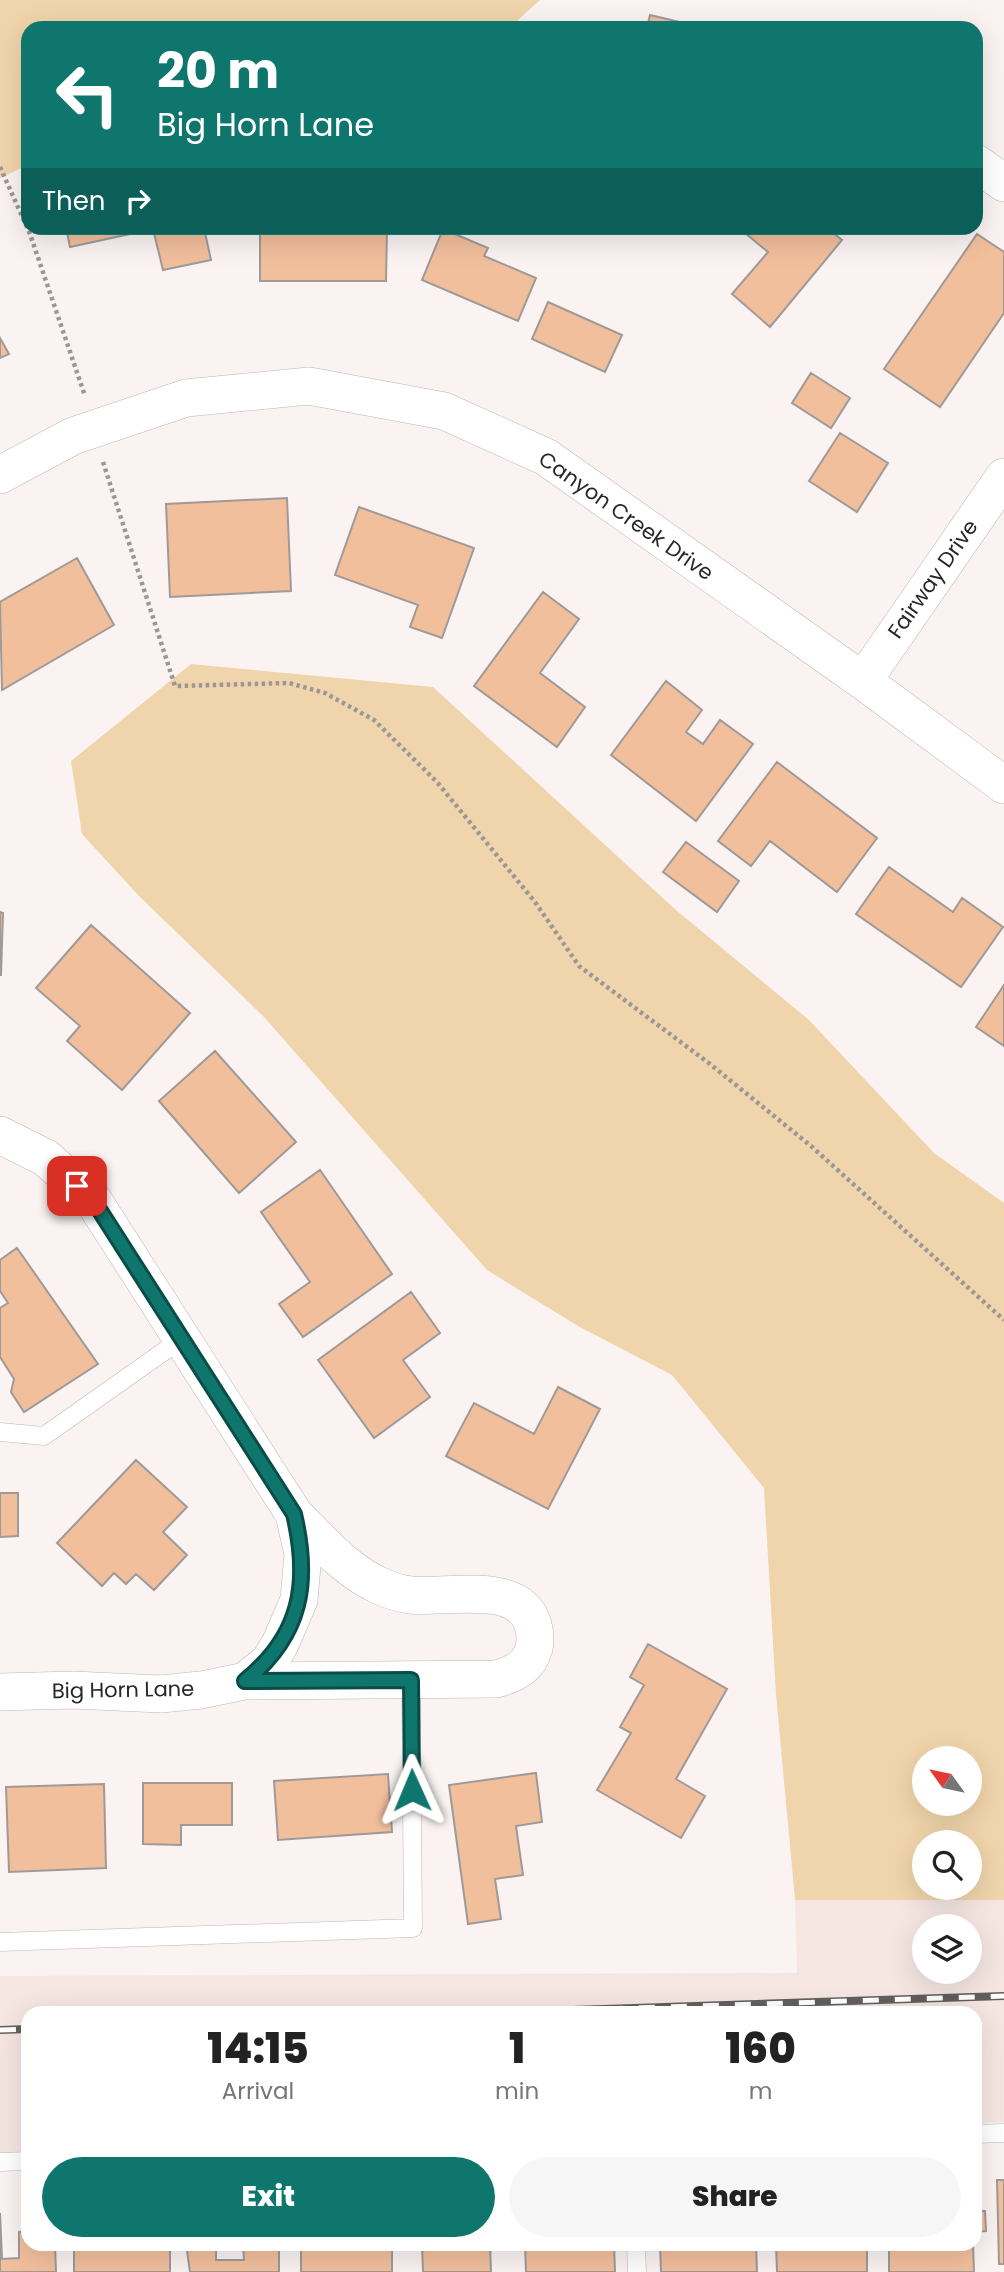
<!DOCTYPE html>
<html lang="en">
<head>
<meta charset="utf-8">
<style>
  :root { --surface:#fff; --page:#f6f6f6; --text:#222; --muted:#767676; --accent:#0f766e }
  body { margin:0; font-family:Poppins,sans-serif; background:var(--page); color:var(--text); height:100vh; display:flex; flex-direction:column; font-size:26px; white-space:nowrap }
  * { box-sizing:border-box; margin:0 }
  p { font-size:23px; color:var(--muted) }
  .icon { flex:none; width:38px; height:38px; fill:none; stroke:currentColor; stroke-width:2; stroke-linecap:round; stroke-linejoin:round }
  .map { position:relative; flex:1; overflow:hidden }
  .sheet { position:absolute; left:21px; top:2006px; width:961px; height:245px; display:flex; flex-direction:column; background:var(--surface); border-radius:21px; box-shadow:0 7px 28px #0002 }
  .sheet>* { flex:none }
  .banner { position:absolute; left:21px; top:21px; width:962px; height:214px; border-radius:21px; box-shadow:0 7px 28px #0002; background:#0f766e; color:#fff; overflow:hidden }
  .needle { width:46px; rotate:303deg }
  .tools { position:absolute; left:912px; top:1746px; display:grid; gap:14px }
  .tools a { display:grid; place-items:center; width:70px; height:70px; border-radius:50%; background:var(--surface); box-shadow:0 7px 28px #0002; font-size:35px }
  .pin { position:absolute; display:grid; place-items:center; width:60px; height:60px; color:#fff; margin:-30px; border-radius:14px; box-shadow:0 4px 10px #0006 }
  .me { position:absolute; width:77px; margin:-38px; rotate:359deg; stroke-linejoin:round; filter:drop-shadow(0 0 5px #0008) }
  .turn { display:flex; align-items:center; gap:24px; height:147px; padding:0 21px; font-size:32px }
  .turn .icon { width:91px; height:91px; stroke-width:2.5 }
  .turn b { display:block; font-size:49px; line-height:60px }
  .then { display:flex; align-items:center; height:66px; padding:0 21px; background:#0003; gap:14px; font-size:26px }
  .eta { display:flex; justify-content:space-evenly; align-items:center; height:119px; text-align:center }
  .eta b { font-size:42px; font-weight:800; line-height:49px }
  .primary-button { display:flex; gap:14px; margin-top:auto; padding:14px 21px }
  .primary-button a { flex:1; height:80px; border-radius:42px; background:var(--accent); color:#fff; font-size:28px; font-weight:800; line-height:80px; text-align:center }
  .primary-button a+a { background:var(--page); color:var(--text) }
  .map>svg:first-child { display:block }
  .built { fill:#f5e6e2; fill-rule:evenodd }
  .green { fill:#f0d4ab; fill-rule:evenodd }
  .building { fill:#f2bf9d; stroke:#9f9a97; stroke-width:2 }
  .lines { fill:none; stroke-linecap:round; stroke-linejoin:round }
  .service-casing { stroke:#bcb6b4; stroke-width:19 }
  .minor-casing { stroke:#bcb6b4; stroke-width:38 }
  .path { stroke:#9c9796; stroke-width:4.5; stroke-dasharray:3.5 3.5; stroke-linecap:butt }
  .service { stroke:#fff; stroke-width:18 }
  .minor { stroke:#fff; stroke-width:37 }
  .rail-casing { stroke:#625f5e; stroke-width:8 }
  .rail { stroke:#fff; stroke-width:5; stroke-dasharray:16; stroke-linecap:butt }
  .route-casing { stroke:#0a4d48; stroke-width:18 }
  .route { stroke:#0f766e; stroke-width:12 }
  .labels { text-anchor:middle; stroke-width:5; stroke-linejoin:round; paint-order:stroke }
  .street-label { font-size:21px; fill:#292726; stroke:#fff }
</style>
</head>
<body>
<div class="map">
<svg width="1004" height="2272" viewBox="0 0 1004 2272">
  <rect width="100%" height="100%" fill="#faf3f2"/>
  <path class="built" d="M795,1900h209v222l-29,1v-111h-947v145l-28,1v-182l797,-3zM924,1927h46v45h-46z"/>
  <path class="green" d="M0,0h540l-31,28h-481v137l-28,13z
    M191,664l242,23 244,224 132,109 125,133 70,50v697h-209l-19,-206 -12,-206 -92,-113 -94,-49 -91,-56 -223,-253 -125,-121 -57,-62 -11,-73zM924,1759h46v45h-46zM924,1843h46v45h-46z"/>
  <path class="building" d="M650,15l55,13h-58z
    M66,228h138l7,32 -48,10 -10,-41 -83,18z
    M260,228h127l-1,53h-126z
    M739,228h88l15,12 -72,87 -38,-33 36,-42z
    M443,229l45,19 -4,8 52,22 -18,43 -96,-41z
    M977,234l27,18v61l-64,94 -56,-38z
    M548,302l74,33 -17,37 -73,-33z
    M0,338l9,16 -9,4z
    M811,373l39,25 -19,30 -39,-25z
    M840,433l48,30 -31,49 -48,-31z
    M287,498l4,93 -121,6 -4,-93z
    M359,507l115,41 -32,90 -32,-11 8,-22 -83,-30z
    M77,558l37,67 -112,65 -2,-88z
    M543,592l36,27 -39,54 45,34 -28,40 -83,-61z
    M666,681l36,29 -16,22 17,12 17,-24 33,24 -57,77 -85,-66z
    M777,762l100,76 -40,54 -67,-51 -19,25 -33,-25z
    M686,842l53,39 -22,31 -54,-40z
    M889,867l64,45 9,-14 41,29 -42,60 -105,-73z
    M0,912l3,1 -2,62h-1z
    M91,925l99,88 -68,77 -55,-49 13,-15 -44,-38z
    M1004,985v61l-28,-19z
    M215,1051l81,91 -57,51 -80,-92z
    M320,1170l72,104 -89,63 -24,-33 31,-22 -49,-70z
    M17,1248l81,116 -74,48 -13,-20 3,-13 -14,-22v-49l8,-5 -8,-12v-31z
    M411,1292l29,41 -37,27 27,37 -56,41 -56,-78z
    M558,1387l42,22 -52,100 -102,-53 28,-53 60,31z
    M136,1460l51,47 -24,25 24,23 -33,35 -18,-16 -10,10 -12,-11 -12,13 -45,-43z
    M0,1493h18v43l-18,1z
    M648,1644l79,45 -51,90 29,17 -24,42 -84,-48 34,-57 -11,-6 24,-42 -14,-8z
    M536,1773l6,49 -26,4 7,49 -28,4 6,40 -33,5 -19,-139z
    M388,1774l4,58 -114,8 -4,-59z
    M143,1783h89v42h-51v20l-38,-1z
    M104,1784l2,84 -97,4 -3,-85z
    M997,2180h7v84h-5z
    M975,2211h10l1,20 -11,1z
    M0,2213l2,46 17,-1v-26l9,-1v13h27l1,28h-56z
    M74,2244h39v5l20,-1v-4h37v28h-96z
    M186,2244h30v16h28l-1,-16h-6h42v28h-89z
    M301,2244h91v28h-91z
    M422,2244h68l1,28h-68z
    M525,2244h89l1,28h-89z
    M660,2244h96l1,28h-96z
    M776,2244h91v28h-90z
    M889,2244h84l1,28h-85z"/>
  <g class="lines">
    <defs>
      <path id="service" d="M0,1432l44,4 139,-98
        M0,1942l413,-14 -2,-248
        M975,2134l29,-1
        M0,2162l28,-1
        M636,2244l1,28"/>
      <path id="minor" d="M976,163l28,20
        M0,475l73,-39 113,-38 123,-12 135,25 102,46 317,224 141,104
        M863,681l141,-204
        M0,1135l46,23 47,42 201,314 9,40 -4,46 -19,44 -11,18 -24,19 -44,9 -40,4 -88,-4 -73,2
        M245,1681l251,-2c14,-4 28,-9 35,-23 5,-10 5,-21 2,-31 -13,-46 -86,-26 -122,-30 -10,-1 -22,-5 -31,-9 -35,-16 -59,-45 -86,-72"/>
    </defs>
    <use href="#service" class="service-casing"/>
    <use href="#minor" class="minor-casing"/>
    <path class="path" d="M0,167l30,67 55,162
      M103,462l72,224 114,-3 36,10 49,27 63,62 98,120 44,64 131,98 101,82 193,174"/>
    <use href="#service" class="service"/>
    <use href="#minor" class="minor"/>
    <defs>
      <path id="rail" d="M511,2012l493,-16
        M0,2030l28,-1"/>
    </defs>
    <use href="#rail" class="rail-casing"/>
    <use href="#rail" class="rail"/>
  </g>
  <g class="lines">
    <defs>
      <path id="route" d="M77,1186l16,14 201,314c16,68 8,121 -49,167l166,-1 1,110"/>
    </defs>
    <use href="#route" class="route-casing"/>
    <use href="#route" class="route"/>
  </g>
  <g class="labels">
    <g class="street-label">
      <text transform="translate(626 516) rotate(35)" y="7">Canyon Creek Drive</text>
      <text transform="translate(933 579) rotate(-55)" y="7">Fairway Drive</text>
      <text transform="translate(123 1690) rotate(-1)" y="7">Big Horn Lane</text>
    </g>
  </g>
</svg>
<div class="tools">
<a><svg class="needle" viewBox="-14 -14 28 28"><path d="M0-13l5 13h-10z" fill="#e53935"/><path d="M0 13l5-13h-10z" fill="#767676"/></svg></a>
<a><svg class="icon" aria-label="search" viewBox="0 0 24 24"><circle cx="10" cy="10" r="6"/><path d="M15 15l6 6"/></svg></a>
<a><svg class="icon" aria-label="layers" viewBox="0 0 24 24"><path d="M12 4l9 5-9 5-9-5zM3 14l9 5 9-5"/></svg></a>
</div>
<div class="pin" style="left:77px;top:1186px;background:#d93025"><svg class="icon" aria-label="arrive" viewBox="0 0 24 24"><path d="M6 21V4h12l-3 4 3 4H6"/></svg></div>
<svg class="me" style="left:412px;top:1790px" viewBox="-20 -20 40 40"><path d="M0-17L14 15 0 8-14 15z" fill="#0f766e" stroke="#fff" stroke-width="4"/></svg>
<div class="banner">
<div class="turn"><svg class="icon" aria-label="left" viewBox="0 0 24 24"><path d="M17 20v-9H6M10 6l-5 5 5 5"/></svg><div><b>20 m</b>Big Horn Lane</div></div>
<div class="then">Then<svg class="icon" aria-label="right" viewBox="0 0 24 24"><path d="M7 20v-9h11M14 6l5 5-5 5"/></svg></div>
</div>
<section class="sheet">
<div class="eta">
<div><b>14:15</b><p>Arrival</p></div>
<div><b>1</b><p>min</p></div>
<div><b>160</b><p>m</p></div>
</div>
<div class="primary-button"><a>Exit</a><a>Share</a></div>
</section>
</div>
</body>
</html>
